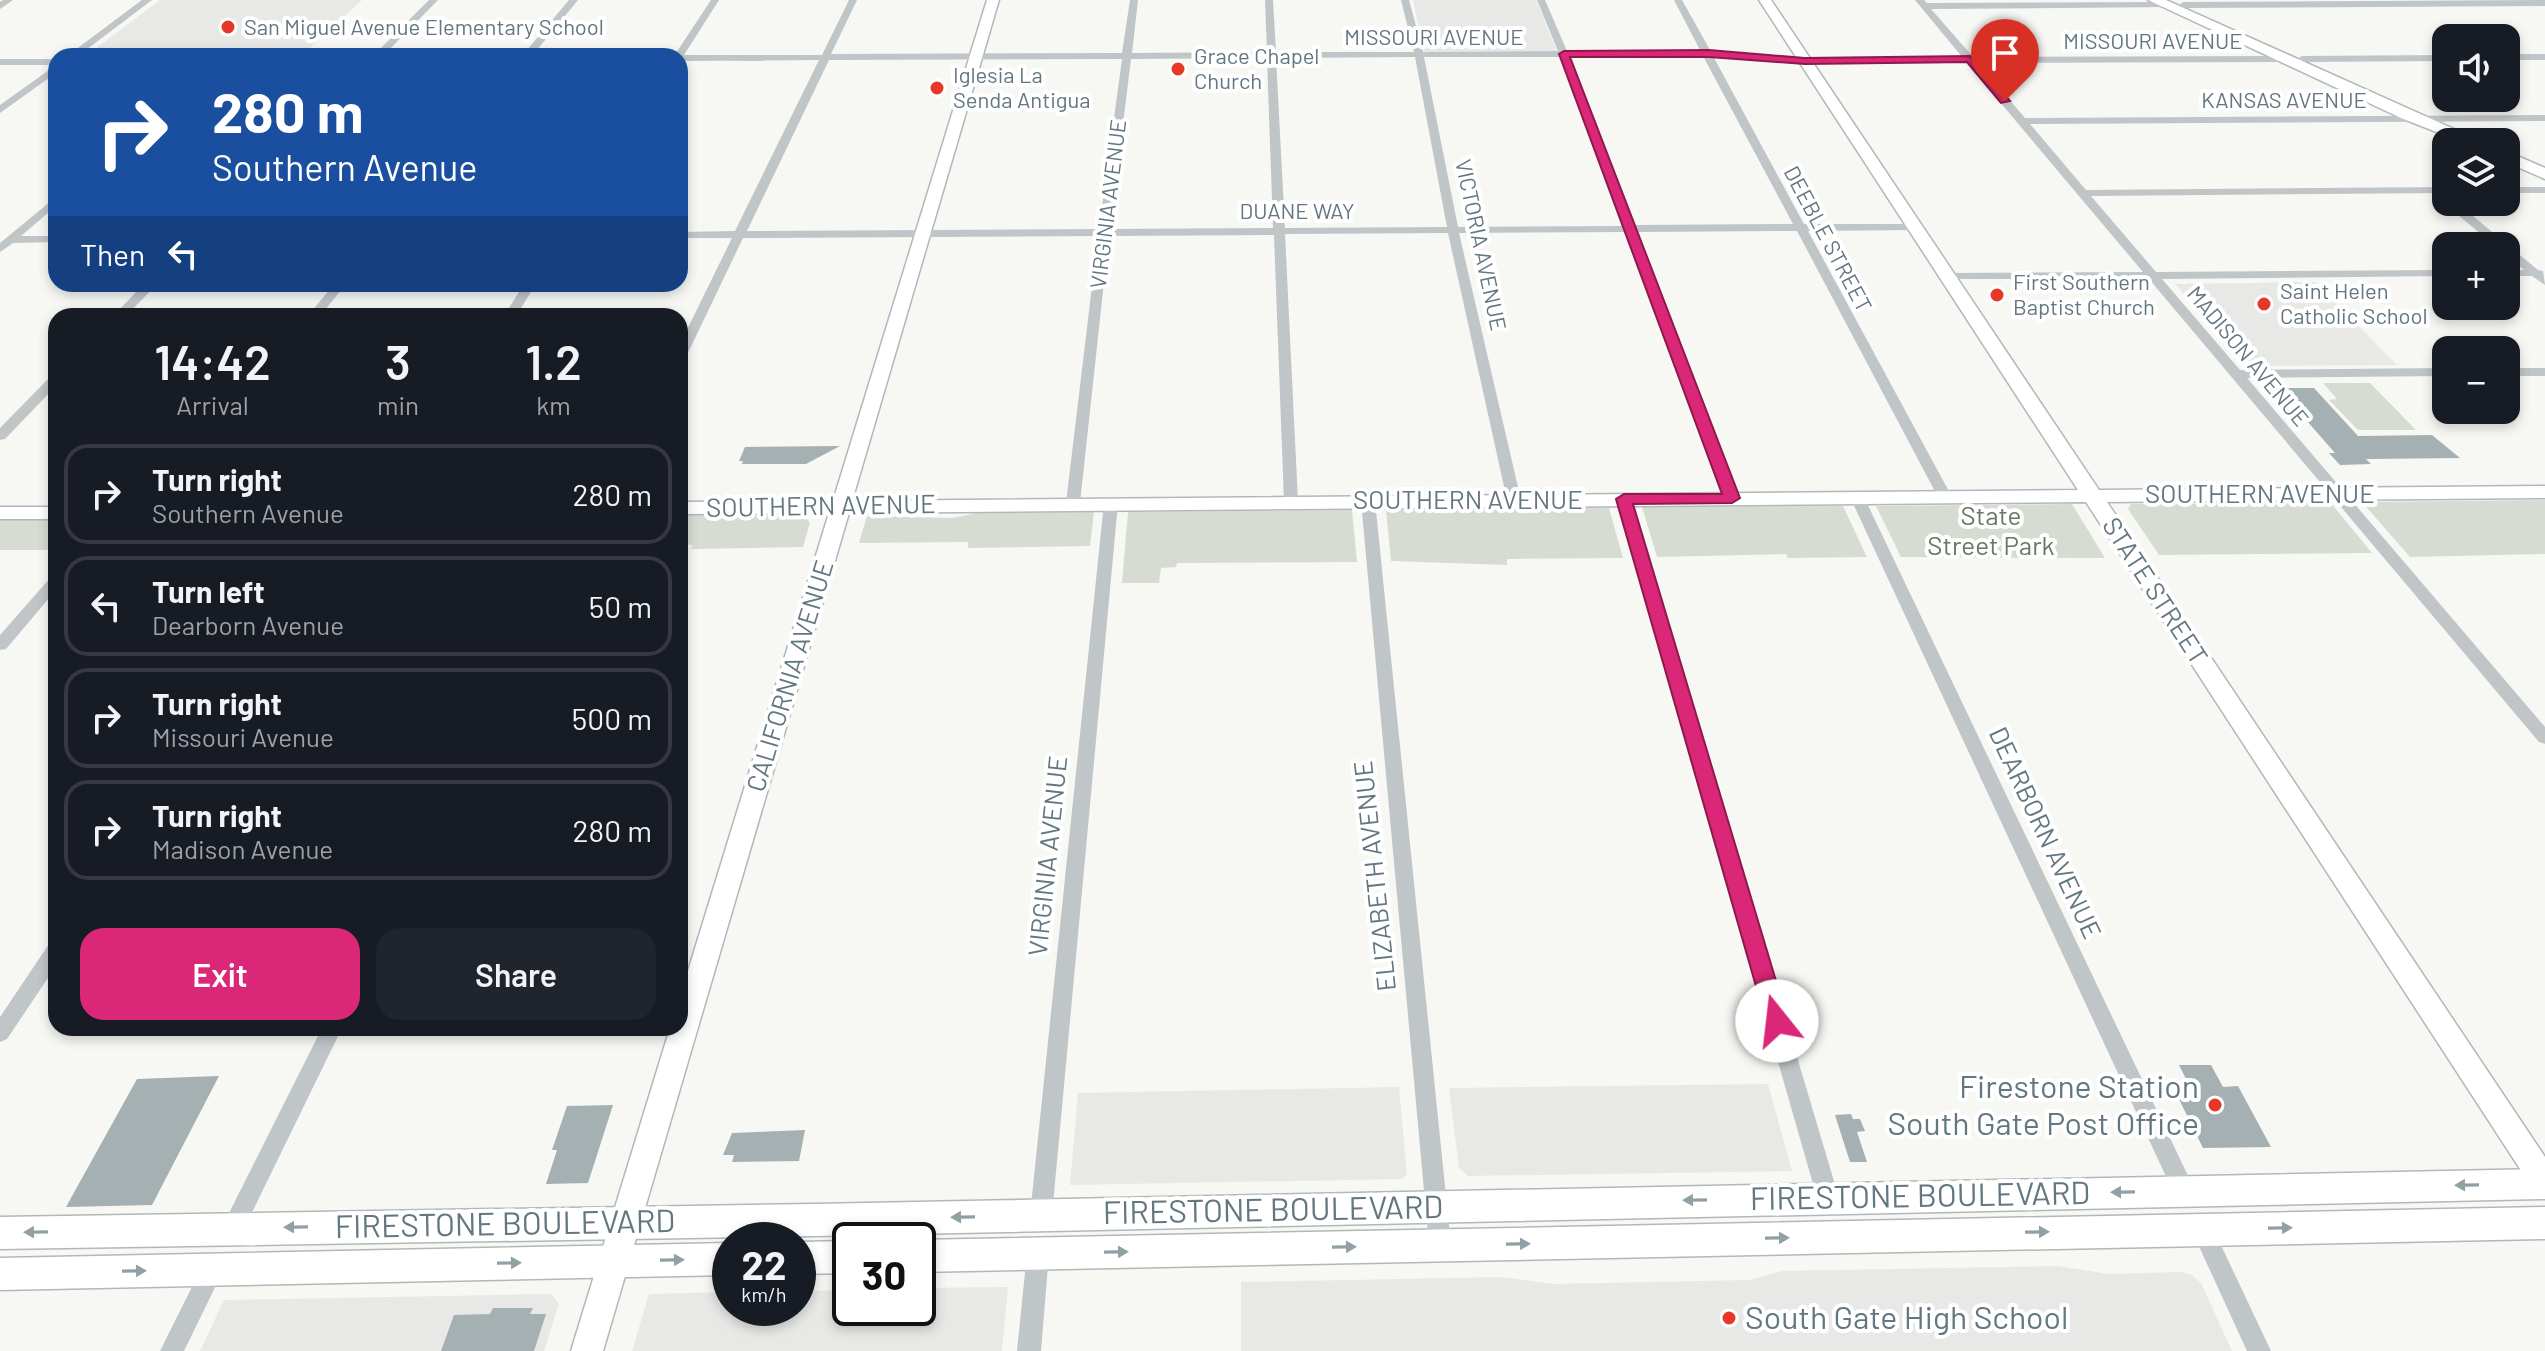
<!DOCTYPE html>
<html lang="en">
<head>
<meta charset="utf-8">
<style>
  :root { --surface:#171b24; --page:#20242c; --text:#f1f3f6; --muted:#9ea1a6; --line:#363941; --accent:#db2777 }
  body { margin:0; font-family:Barlow,sans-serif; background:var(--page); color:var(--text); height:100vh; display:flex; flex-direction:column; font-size:30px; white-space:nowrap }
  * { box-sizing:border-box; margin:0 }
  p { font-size:26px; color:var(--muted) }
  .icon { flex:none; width:44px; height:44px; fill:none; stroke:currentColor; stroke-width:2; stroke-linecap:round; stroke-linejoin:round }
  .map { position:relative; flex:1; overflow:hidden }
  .panel { position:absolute; left:48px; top:308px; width:640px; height:728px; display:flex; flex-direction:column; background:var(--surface); border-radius:24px; box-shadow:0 4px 12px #0003 }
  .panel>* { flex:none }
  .guide { position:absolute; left:48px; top:48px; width:640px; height:244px; border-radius:24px; box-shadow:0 4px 12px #0003; background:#1a4fa0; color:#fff; overflow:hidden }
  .fabs { position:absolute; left:2432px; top:24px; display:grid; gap:16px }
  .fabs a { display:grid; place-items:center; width:88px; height:88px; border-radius:16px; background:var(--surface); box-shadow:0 4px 12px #0003; font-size:40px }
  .speed { position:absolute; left:712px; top:1222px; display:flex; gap:16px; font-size:40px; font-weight:700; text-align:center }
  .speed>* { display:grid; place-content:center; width:104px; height:104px; border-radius:50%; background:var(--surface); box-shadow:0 4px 12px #0003; line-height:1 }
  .speed small { font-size:20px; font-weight:400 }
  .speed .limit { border:4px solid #111; border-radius:12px; background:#fff; color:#111 }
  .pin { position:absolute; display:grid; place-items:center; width:68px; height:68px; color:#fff; margin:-82px -34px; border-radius:50% 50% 50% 0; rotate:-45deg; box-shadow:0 0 8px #0007 }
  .pin .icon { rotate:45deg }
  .me { position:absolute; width:88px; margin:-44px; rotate:344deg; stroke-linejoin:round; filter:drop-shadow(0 0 6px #0008) }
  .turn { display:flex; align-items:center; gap:28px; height:168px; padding:0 32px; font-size:36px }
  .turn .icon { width:104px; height:104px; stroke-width:2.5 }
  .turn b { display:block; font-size:56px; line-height:68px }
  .then { display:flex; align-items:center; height:76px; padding:0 32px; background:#0003; gap:16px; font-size:30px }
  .eta { display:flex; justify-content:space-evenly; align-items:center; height:136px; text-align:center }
  .eta b { font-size:48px; font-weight:600; line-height:56px }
  .action { display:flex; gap:16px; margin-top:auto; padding:16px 32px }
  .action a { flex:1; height:92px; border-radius:24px; background:var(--accent); color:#fff; font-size:32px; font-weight:600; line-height:92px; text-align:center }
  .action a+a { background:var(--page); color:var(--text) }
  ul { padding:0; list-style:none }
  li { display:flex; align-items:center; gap:24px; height:100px; margin:0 16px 12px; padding:0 16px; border:4px solid var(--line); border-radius:24px }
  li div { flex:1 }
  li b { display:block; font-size:30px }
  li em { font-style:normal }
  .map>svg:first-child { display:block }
  .built { fill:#e8e8e7 }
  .green { fill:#d7dcd3 }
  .building { fill:#a5b0b3 }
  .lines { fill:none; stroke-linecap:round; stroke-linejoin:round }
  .secondary-casing { stroke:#b0b8bb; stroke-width:3 }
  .primary-casing { stroke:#b1b8ba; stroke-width:3 }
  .street { fill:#c0c5c8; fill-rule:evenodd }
  .secondary { fill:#fff; fill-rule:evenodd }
  .primary { fill:#fff; fill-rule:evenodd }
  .oneway { fill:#91a0a5 }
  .route { fill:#db2777; stroke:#8e194d; stroke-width:2 }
  .poi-dot { fill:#e53826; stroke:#fff; stroke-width:3 }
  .labels { text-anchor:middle; stroke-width:8; stroke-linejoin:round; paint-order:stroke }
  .far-poi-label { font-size:22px; fill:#62777f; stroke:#fff; text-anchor:start }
  .far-street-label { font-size:22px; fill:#62777f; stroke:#fff }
  .street-label { font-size:26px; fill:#62777f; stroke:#fff }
  .park-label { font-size:26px; fill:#687761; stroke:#fff }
  .near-poi-label { font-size:32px; fill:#62777f; stroke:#fff; text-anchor:end }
  .near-street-label { font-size:32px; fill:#62777f; stroke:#fff }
</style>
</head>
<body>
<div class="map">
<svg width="2545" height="1351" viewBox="0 0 2545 1351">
  <rect width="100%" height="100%" fill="#f7f7f4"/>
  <path class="built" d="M160,0h202l-61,56 -214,-1z
    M1413,0h123l21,51 -133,1z
    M2315,282l82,83 -150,1 -72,-82z
    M1768,1084l24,87 -324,5 -9,-8 -10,-80z
    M1399,1087l8,88 -5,4 -332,6 8,-92z
    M2057,1266l52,8 72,-2 11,3 9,8 31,68h-991v-69l262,-5 51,7 195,-4 33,-9z
    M1008,1287l-6,64h-370l17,-57 81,-2v16h68v-17l52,-1v18h68v-20z
    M552,1294l7,10 -15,47h-344l24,-51z"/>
  <path class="green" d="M2323,383h47l46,47h-58l-29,-30 8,-1z
    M2545,500v54l-135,3 -48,-55z
    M2330,502l42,51 -213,2 -31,-46 3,-5z
    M2072,504l33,54 -204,-1 -25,-51z
    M1843,506l24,51 -79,1 -2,-4 -129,3 -15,-50z
    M1609,508l14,50 -116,1v6l-116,-4 -5,-51z
    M1352,510l5,52 -180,1 -1,4 -15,1 -2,15h-37l6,-71z
    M1094,512l-4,34 -122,2v-6l-109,1 8,-27 85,2 25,-5z
    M803,514l7,9 -7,24 -112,2 2,-4 -13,-1v-29z
    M0,520h56v30h-56z"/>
  <path class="building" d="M2278,388h36l44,48 74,-1 28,23 -94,1 5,5 -31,1 -11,-12h6z
    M840,446l-34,18h-64l1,-3h-4l6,-14z
    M2179,1065h32l12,22 15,-1 33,61 -68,1 -30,-61h17z
    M219,1076l-67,129 -86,2 71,-128z
    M613,1105l-25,78 -42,1 11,-34h-5l15,-44z
    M1851,1114l2,5h7l5,12 -8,1 10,30h-17l-15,-47z
    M805,1130l-6,31 -67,1 2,-7h-11l9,-22z
    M493,1308h40l-3,6h16l-12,37h-93l13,-36 36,-1z"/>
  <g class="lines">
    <defs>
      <path id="secondary" d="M987,0h12l-147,501 1226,-11 -319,-490h12l328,490 446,-4v12l-438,4 438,655v39l-10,-4 -449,-690 -1237,11 -246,838h-32l99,-323h10v-31l149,-484 -149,1v-12l153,-1z
        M0,507h56v12h-56z"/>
      <path id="primary" d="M2148,0h18l317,142h-21l-61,-24z
        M2506,151l39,17v11l-39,-17z
        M2545,1169v30l-1730,37 -815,13v-32l815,-13z
        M2545,1207v32l-1627,33v-32z
        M850,1241v32l-52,1v-32z
        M730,1243v32l-730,15v-32z"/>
    </defs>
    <use href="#secondary" class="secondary-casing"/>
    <use href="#primary" class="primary-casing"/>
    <path class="street" d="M3,0h10l-13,9v-7z
      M142,0h10l-74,56h-11z
      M429,0h9l-55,56h-10z
      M569,0h9l-46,56h-10z
      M711,0h8l-35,55h138l27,-55h8l-26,54 291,-1 8,-53h8l-6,53 135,-1 -2,-52h8l3,52h138l-13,-52h8l14,52 135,-1 -21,-51h8l22,51 133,-1 -26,-50h8l28,50 95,8h158l-48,-58h9l3,3 239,-1 4,3 -1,2 -238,2 42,48 310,-1 5,3 -5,3 -305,1 47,55 520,-3v6l-515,3 56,66 360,-3v6l-355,3 65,76 290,-2v6l-284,3 78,91 206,-2v8l-199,2 298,349v17l-6,-2 -390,-463h-205v-4l4,-2 195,-1 -176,-209 -162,1 -92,-8 91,168h111l6,3 -6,3 -107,1 144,266 -2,3 -5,1 -7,-4 -141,-266 -160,1 102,266 -7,4 -7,-4 -99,-266 -167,1 62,267 -7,4 -7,-4 -59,-267 -163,1 13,268 -7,4 -7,-4 -10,-267 -165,1 -29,267 -7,4 -7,-4 32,-267 -355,2 -57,119 -6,4v-17l52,-106h-52v-6l55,-1 84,-171 -139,1v-5h-6zM1570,56h133l90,168 -159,1zM1415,57l32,170 -162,1 -9,-170zM1424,57h136l63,169 -165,1zM1267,58l6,170 -163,1 21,-170zM1122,59l-23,170 -352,2 82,-171z
      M2545,0v6l-362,2 -4,-3 4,-3z
      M2506,54h39v6h-39z
      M2446,55v6l-144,1 -5,-3 5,-3z
      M0,59h56v6h-56z
      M56,65v8l-56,40v-8z
      M2506,187h39v6h-39z
      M56,197v9l-35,30h35v6l-43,1 -13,9v-9z
      M2445,200l1,2h10l82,68 5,1 2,14 -13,-9h-26v-6h18l-18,-15v-9h-11l-50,-42z
      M144,284h13l-31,32h-13z
      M334,284h12l-26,32h-12z
      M524,284h12l-20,32h-12z
      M2506,368h39v8h-39z
      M56,375v11l-51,53 -5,1v-12l51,-52z
      M1857,493l7,4 328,687 3,7 -3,7 -8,3 -8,-3 -326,-701z
      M1624,495l7,4 208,699 -3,7 -8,3 -8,-3 -3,-7 -200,-699z
      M1368,497l7,4 76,744 -3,8 -8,3 -8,-3 -3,-8 -68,-744z
      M1111,499l7,4 -66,712 -3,7 -8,3 -8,-3 -3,-7 74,-712z
      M56,575v15l-50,59 -6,1v-15l51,-58z
      M56,942v24l-49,73 -7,3v-25l49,-73z
      M322,1028h20l-101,207 -8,3 -8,-3 -3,-7 3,-7z
      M2202,1219l8,3 61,129h-24l-56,-122 3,-7z
      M1038,1242l8,3 3,8 -8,98h-24l10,-98 3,-8z
      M213,1258l8,3 3,8 -40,82h-24l45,-90z"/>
    <use href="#secondary" class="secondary"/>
    <use href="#primary" class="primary"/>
  </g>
  <defs><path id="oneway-solid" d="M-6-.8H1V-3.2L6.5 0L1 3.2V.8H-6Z" transform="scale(2)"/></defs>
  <g class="oneway">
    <use href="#oneway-solid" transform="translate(2467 1185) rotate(179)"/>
    <use href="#oneway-solid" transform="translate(2123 1192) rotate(179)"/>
    <use href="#oneway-solid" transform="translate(1695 1200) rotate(179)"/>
    <use href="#oneway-solid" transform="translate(963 1217) rotate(179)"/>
    <use href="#oneway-solid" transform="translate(296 1227) rotate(179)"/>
    <use href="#oneway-solid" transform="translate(2280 1228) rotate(-1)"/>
    <use href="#oneway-solid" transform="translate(36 1232) rotate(179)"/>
    <use href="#oneway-solid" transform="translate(2037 1232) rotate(-1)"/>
    <use href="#oneway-solid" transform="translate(1777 1238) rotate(-1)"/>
    <use href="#oneway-solid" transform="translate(1518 1244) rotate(-1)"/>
    <use href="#oneway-solid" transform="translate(1344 1247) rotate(-1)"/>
    <use href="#oneway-solid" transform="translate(1116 1252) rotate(-1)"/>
    <use href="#oneway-solid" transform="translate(672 1260) rotate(-1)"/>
    <use href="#oneway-solid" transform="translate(509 1263) rotate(-1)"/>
    <use href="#oneway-solid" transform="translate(134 1271) rotate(-1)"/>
  </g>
  <path class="route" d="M1709,50l96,8 165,-2 40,45 -9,2 -34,-41 -162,2 -96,-7h-139l170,441 -8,5 -99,1 155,517 -3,6 -8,3 -8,-3 -3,-6 -150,-522 8,-5h98l-163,-440 5,-3z"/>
  <g class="poi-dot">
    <circle cx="228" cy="27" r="8"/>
    <circle cx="1178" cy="69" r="8"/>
    <circle cx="937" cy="88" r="8"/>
    <circle cx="1997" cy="295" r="8"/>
    <circle cx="2264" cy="304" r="8"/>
    <circle cx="2215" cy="1105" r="8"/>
    <circle cx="1729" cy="1318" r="8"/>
  </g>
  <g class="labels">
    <g class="far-poi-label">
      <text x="244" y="35">San Miguel Avenue Elementary School</text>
      <text x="1194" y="64">Grace Chapel<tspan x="1194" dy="25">Church</tspan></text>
      <text x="953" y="83">Iglesia La<tspan x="953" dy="25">Senda Antigua</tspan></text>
      <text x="2013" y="290">First Southern<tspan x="2013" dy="25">Baptist Church</tspan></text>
      <text x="2280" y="299">Saint Helen<tspan x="2280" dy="25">Catholic School</tspan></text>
    </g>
    <g class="far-street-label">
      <text x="1434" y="45">MISSOURI AVENUE</text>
      <text x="2153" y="49">MISSOURI AVENUE</text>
      <text x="2284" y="108">KANSAS AVENUE</text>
      <text transform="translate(1108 204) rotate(-83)" y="8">VIRGINIA AVENUE</text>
      <text x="1297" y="219">DUANE WAY</text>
      <text transform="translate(1828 239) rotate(62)" y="8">DEEBLE STREET</text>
      <text transform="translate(1481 245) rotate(78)" y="8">VICTORIA AVENUE</text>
      <text transform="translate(2248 356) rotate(50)" y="8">MADISON AVENUE</text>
    </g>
    <g class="street-label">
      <text x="2260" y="503">SOUTHERN AVENUE</text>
      <text x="1468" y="509">SOUTHERN AVENUE</text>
      <text transform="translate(821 506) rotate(-1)" y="9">SOUTHERN AVENUE</text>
      <text transform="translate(2155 591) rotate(57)" y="9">STATE STREET</text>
      <text transform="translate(790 676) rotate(-73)" y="9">CALIFORNIA AVENUE</text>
      <text transform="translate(2045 833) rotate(65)" y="9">DEARBORN AVENUE</text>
      <text transform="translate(1048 856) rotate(-84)" y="9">VIRGINIA AVENUE</text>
      <text transform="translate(1375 876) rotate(-96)" y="9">ELIZABETH AVENUE</text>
    </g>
    <g class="park-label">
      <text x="1991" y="525">State<tspan x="1991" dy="30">Street Park</tspan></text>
    </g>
    <g class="near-poi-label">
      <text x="2199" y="1098">Firestone Station<tspan x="2199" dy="37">South Gate Post Office</tspan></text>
      <text x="1745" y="1329" text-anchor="start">South Gate High School</text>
    </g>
    <g class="near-street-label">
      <text transform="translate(1920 1196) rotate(-1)" y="11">FIRESTONE BOULEVARD</text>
      <text transform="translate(1273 1210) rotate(-1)" y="11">FIRESTONE BOULEVARD</text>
      <text transform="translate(505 1224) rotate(-1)" y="11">FIRESTONE BOULEVARD</text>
    </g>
  </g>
</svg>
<div class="fabs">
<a><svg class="icon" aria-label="sound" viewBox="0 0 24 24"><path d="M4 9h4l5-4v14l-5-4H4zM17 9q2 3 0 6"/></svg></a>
<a><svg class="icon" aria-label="layers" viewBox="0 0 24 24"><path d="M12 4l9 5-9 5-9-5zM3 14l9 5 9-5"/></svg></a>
<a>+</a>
<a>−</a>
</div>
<div class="speed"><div>22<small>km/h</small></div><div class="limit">30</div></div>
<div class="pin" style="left:2005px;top:101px;background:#d93025"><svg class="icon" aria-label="arrive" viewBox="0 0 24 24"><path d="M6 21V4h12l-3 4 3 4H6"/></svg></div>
<svg class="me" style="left:1777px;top:1021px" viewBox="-20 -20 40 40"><circle r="19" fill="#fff"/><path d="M0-13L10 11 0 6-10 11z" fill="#db2777"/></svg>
<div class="guide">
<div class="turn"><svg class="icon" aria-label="right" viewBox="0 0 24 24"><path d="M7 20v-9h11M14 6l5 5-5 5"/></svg><div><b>280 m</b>Southern Avenue</div></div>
<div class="then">Then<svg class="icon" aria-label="left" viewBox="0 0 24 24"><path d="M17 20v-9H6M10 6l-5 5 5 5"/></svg></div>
</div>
<section class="panel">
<div class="eta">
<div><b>14:42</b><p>Arrival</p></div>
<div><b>3</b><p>min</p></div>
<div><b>1.2</b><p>km</p></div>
</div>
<ul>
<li><svg class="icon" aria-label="right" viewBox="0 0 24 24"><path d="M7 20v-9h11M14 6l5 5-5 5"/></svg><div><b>Turn right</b><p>Southern Avenue</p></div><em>280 m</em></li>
<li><svg class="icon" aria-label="left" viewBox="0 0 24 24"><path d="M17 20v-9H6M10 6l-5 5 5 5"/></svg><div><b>Turn left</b><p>Dearborn Avenue</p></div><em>50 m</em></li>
<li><svg class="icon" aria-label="right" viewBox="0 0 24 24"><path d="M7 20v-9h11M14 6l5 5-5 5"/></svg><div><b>Turn right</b><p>Missouri Avenue</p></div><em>500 m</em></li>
<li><svg class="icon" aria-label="right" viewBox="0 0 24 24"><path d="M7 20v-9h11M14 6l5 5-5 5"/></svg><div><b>Turn right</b><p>Madison Avenue</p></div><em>280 m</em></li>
</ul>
<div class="action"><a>Exit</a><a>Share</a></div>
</section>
</div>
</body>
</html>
